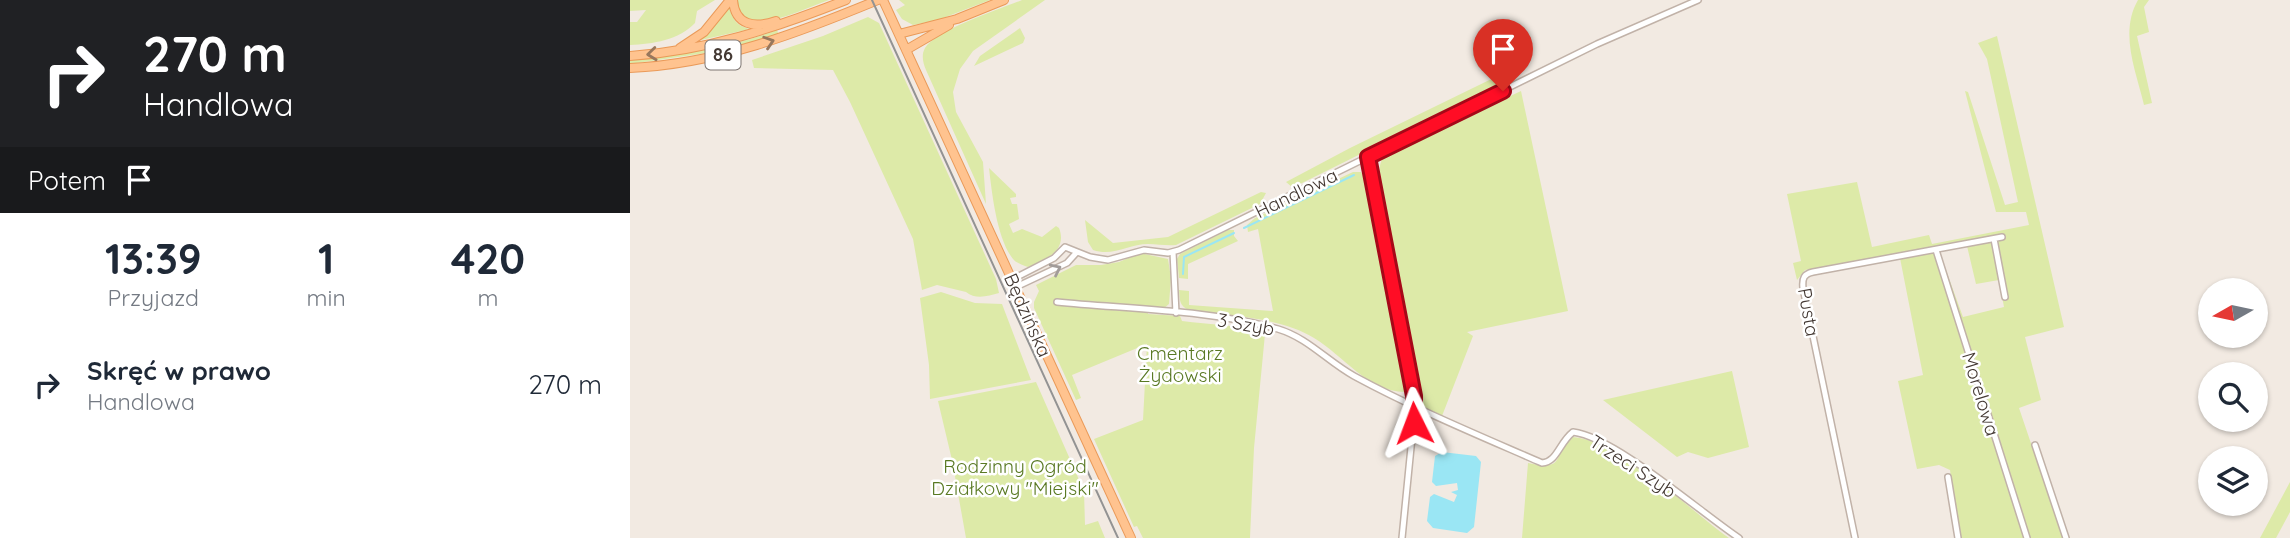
<!DOCTYPE html>
<html lang="pl">
<head>
<meta charset="utf-8">
<style>
  :root { --surface:#fff; --page:#f2f2f3; --text:#1f2937; --muted:#747a83 }
  body { margin:0; font-family:Quicksand,sans-serif; background:var(--page); color:var(--text); height:100vh; display:flex; flex-direction:column; font-size:26px; white-space:nowrap }
  * { box-sizing:border-box; margin:0 }
  p { font-size:23px; color:var(--muted) }
  .icon { flex:none; width:38px; height:38px; fill:none; stroke:currentColor; stroke-width:2; stroke-linecap:round; stroke-linejoin:round }
  .map { position:relative; flex:1; overflow:hidden }
  .side { display:flex; flex-direction:column; background:var(--surface); width:630px }
  .side>* { flex:none }
  .guide { background:#202124; color:#fff; overflow:hidden }
  .needle { width:46px; rotate:261deg }
  .tools { position:absolute; left:1568px; top:278px; display:grid; gap:14px }
  .tools a { display:grid; place-items:center; width:70px; height:70px; border-radius:50%; background:var(--surface); box-shadow:0 2px 5px #0004; font-size:35px }
  .pin { position:absolute; display:grid; place-items:center; width:60px; height:60px; color:#fff; margin:-72px -30px; border-radius:50% 50% 50% 0; rotate:-45deg; box-shadow:0 0 7px #0007 }
  .pin .icon { rotate:45deg }
  .me { position:absolute; width:77px; margin:-38px; rotate:357deg; stroke-linejoin:round; filter:drop-shadow(0 0 5px #0008) }
  .turn { display:flex; align-items:center; gap:24px; height:147px; padding:0 28px; font-size:32px }
  .turn .icon { width:91px; height:91px; stroke-width:2.5 }
  .turn b { display:block; font-size:49px; line-height:60px }
  .then { display:flex; align-items:center; height:66px; padding:0 28px; background:#0003; gap:14px; font-size:26px }
  .eta { display:flex; justify-content:space-evenly; align-items:center; height:119px; text-align:center }
  .eta b { font-size:42px; font-weight:700; line-height:49px }
  ul { padding:0; list-style:none }
  li { display:flex; align-items:center; gap:21px; height:105px; padding:0 28px }
  li div { flex:1 }
  li b { display:block; font-size:26px }
  li em { font-style:normal }
  main { display:flex; flex:1; min-height:0 }
  .map>svg:first-child { display:block }
  .green { fill:#ddeaa8; fill-rule:evenodd }
  .water { fill:#9ae6f4 }
  .lines { fill:none; stroke-linecap:round; stroke-linejoin:round }
  .stream { stroke:#9ae6f4; stroke-width:2 }
  .minor-casing { stroke:#c1b2a8; stroke-width:8 }
  .primary-casing { stroke:#ea9a59; stroke-width:10 }
  .minor { stroke:#fff; stroke-width:5 }
  .primary { stroke:#ffc38f; stroke-width:8 }
  .tram { stroke:#939393; stroke-width:2 }
  .oneway { stroke:#98775c }
  .oneway2 { stroke:#a29c99 }
  .route-casing { stroke:#a60818; stroke-width:18 }
  .route { stroke:#ff0d25; stroke-width:12 }
  .labels { text-anchor:middle; stroke-width:5; stroke-linejoin:round; paint-order:stroke }
  .shield { fill:#fff; stroke:#7c7470; stroke-width:2 }
  .shield-label { font-size:18px; font-weight:bold; fill:#443933 }
  .street-label { font-size:19px; fill:#443933; stroke:#fff }
  .park-label { font-size:19px; fill:#597923; stroke:#fff }
</style>
</head>
<body>
<main>
<section class="side">
<div class="guide">
<div class="turn"><svg class="icon" aria-label="right" viewBox="0 0 24 24"><path d="M7 20v-9h11M14 6l5 5-5 5"/></svg><div><b>270 m</b>Handlowa</div></div>
<div class="then">Potem<svg class="icon" aria-label="arrive" viewBox="0 0 24 24"><path d="M6 21V4h12l-3 4 3 4H6"/></svg></div>
</div>
<div class="eta">
<div><b>13:39</b><p>Przyjazd</p></div>
<div><b>1</b><p>min</p></div>
<div><b>420</b><p>m</p></div>
</div>
<ul>
<li><svg class="icon" aria-label="right" viewBox="0 0 24 24"><path d="M7 20v-9h11M14 6l5 5-5 5"/></svg><div><b>Skręć w prawo</b><p>Handlowa</p></div><em>270 m</em></li>
</ul>
</section>
<div class="map">
<svg width="1660" height="538" viewBox="0 0 1660 538">
  <rect width="100%" height="100%" fill="#f2eae2"/>
  <path class="green" d="M0,0h90h-5l-18,11 -2,12c-16,17 -42,21 -65,22v-23h7l9,-12 -16,1z
    M108,0h91c-27,9 -56,27 -84,19l-8,-12z
    M269,0h91l-52,20 -25,5 -11,-6 -6,-9 9,-5z
    M392,0h23l-72,51 -13,18 -7,23 3,20 27,50 3,42 -60,-134c-3,-7 -5,-15 -1,-22 11,-18 75,-39 97,-48z
    M1508,0h11l-5,7 5,25 -12,4 15,67 -8,2c-8,-34 -25,-72 -6,-105z
    M98,4c5,14 6,21 22,25l-49,11z
    M238,17l11,6 117,256 3,14c-11,3 -23,7 -33,-1l-29,-7 -15,5 -9,-51 -63,-137 -17,-32 -79,-2 -2,-8 71,-24z
    M390,28l5,10 -2,5 -49,23 6,-10z
    M147,30l2,5 -59,16 -90,13v-4c50,-5 100,-12 147,-30z
    M1367,36l67,291 -39,10 16,63 -22,8 44,130h-104l-9,-68 -11,-5 -22,4 -19,-88 25,-6 -24,-122 -94,17 -8,10 -4,-17 8,-2 -14,-67 70,-12 15,65 57,-12 3,9 97,-19 -3,-13h-30l-31,-121 3,1 37,113 13,-3 -31,-143 -9,-16zM1337,246l9,38 23,-4 5,27 -41,10 -24,-66z
    M886,67l4,7 -2,2 -222,110 -4,1 -6,-5 64,-34z
    M891,91l47,220 -101,21 6,4 -31,80 -22,-8 -43,-222c4,-11 0,-20 7,-30z
    M359,168l27,26v3l-6,1 2,6h5l2,15 -10,5 4,9 9,-4 20,8 14,-11 3,2c9,23 -14,32 -31,39 -5,-2 -12,-4 -15,-8 -16,-20 -21,-65 -24,-91z
    M723,172h8l4,7 41,209 -1,4c-38,-1 -61,-36 -91,-54 -33,-20 -86,-23 -125,-28 -10,-4 -9,-10 -10,-20l10,1v14l84,6 -15,-82 -10,3 -1,-7 8,-7z
    M631,192l5,1 -6,11 -84,41c-10,1 -18,-1 -28,-1 -19,0 -35,13 -55,6l-5,-8 -3,-22 28,23 55,-6z
    M598,230h6v6l4,5 -50,23v15l-9,-1 -2,-19 3,-5z
    M510,253l28,6 3,19 -2,26 -6,5 -16,-2 1,7 32,2 2,5c28,4 56,3 83,13l-11,114 -4,90h-107l-6,-12 -3,1 -40,-88 49,-19 4,-76 -75,31 9,23 -5,2 -42,-92v-6l5,-11 -3,-6 40,-20h25l18,-3z
    M311,292l34,11 27,1 29,76 -101,19 -1,-34 -9,-67z
    M1102,371l17,76 -41,11 -20,-6 -11,5 -74,-57z
    M406,382l48,109 1,34 13,-4 7,17h-139l-14,-78 -14,-59z
    M943,437c48,4 116,73 156,101h-207l6,-75c40,8 22,-7 45,-26z
    M1660,482v30l-14,26h-16z"/>
  <path class="water" d="M812,452l34,4 5,6 -7,65 -7,6 -34,-5 -6,-7 3,-24 4,-3 20,8 3,-7 -6,-3 7,-2 -1,-7 -21,3 -4,-4 3,-26z"/>
  <g class="lines">
    <path class="stream" d="M614,228l110,-53
      M553,274l1,-17 50,-24"/>
    <defs>
      <path id="minor" d="M738,157l47,250 -13,131
        M1364,239l11,58
        M1306,250l91,288
        M543,252l3,61
        M383,279l41,-21 11,-11 25,10 18,3 36,-10 24,3 11,-3 418,-206 101,-44
        M386,287l51,-24 10,-11
        M427,302c69,7 155,8 221,27 30,9 49,32 76,47 61,33 124,59 188,87 15,-1 17,-20 31,-31 42,5 127,80 166,106
        M1405,445l31,93
        M1318,477l10,61
        M1225,538l-52,-250c-1,-10 1,-14 10,-16l189,-35"/>
      <path id="primary" d="M103,0c2,26 22,28 43,21
        M253,0l248,538
        M269,34l58,-15 47,-19
        M50,48l24,-16 26,-32
        M276,50l43,-25
        M0,56c76,-5 145,-28 216,-56
        M0,68c88,-4 168,-35 248,-68"/>
    </defs>
    <use href="#minor" class="minor-casing"/>
    <use href="#primary" class="primary-casing"/>
    <use href="#minor" class="minor"/>
    <use href="#primary" class="primary"/>
    <path class="tram" d="M242,0l246,538"/>
  </g>
  <defs><path id="oneway-chevron" d="M-2-3.5L2.5 0L-2 3.5" fill="none" stroke-width="1.6" stroke-linecap="round" stroke-linejoin="round" transform="scale(1.75)"/></defs>
  <g class="oneway">
    <use href="#oneway-chevron" transform="translate(139 42) rotate(-18)"/>
    <use href="#oneway-chevron" transform="translate(22 54) rotate(174)"/>
  </g>
  <use class="oneway2" href="#oneway-chevron" transform="translate(426 269) rotate(-26)"/>
  <g class="lines">
    <defs>
      <path id="route" d="M784,423v-27l-46,-239 135,-66"/>
    </defs>
    <use href="#route" class="route-casing"/>
    <use href="#route" class="route"/>
  </g>
  <g class="labels">
    <rect class="shield" x="75.5" y="40.5" width="35" height="29" rx="5"/>
    <g class="shield-label">
      <text x="93" y="61">86</text>
    </g>
    <g class="street-label">
      <text transform="translate(666 193) rotate(-26)" y="7">Handlowa</text>
      <text transform="translate(1179 312) rotate(80)" y="7">Pusta</text>
      <text transform="translate(398 315) rotate(66)" y="7">Będzińska</text>
      <text transform="translate(616 324) rotate(10)" y="7">3 Szyb</text>
      <text transform="translate(1351 394) rotate(73)" y="7">Morelowa</text>
      <text transform="translate(1003 466) rotate(33)" y="7">Trzeci Szyb</text>
    </g>
    <g class="park-label">
      <text x="550" y="360">Cmentarz<tspan x="550" dy="22">Żydowski</tspan></text>
      <text x="385" y="473">Rodzinny Ogród<tspan x="385" dy="22">Działkowy "Miejski"</tspan></text>
    </g>
  </g>
</svg>
<div class="tools">
<a><svg class="needle" viewBox="-14 -14 28 28"><path d="M0-13l5 13h-10z" fill="#e53935"/><path d="M0 13l5-13h-10z" fill="#747a83"/></svg></a>
<a><svg class="icon" aria-label="search" viewBox="0 0 24 24"><circle cx="10" cy="10" r="6"/><path d="M15 15l6 6"/></svg></a>
<a><svg class="icon" aria-label="layers" viewBox="0 0 24 24"><path d="M12 4l9 5-9 5-9-5zM3 14l9 5 9-5"/></svg></a>
</div>
<div class="pin" style="left:873px;top:91px;background:#d93025"><svg class="icon" aria-label="arrive" viewBox="0 0 24 24"><path d="M6 21V4h12l-3 4 3 4H6"/></svg></div>
<svg class="me" style="left:784px;top:423px" viewBox="-20 -20 40 40"><path d="M0-17L14 15 0 8-14 15z" fill="#ff0d25" stroke="#fff" stroke-width="4"/></svg>
</div>
</main>
</body>
</html>
